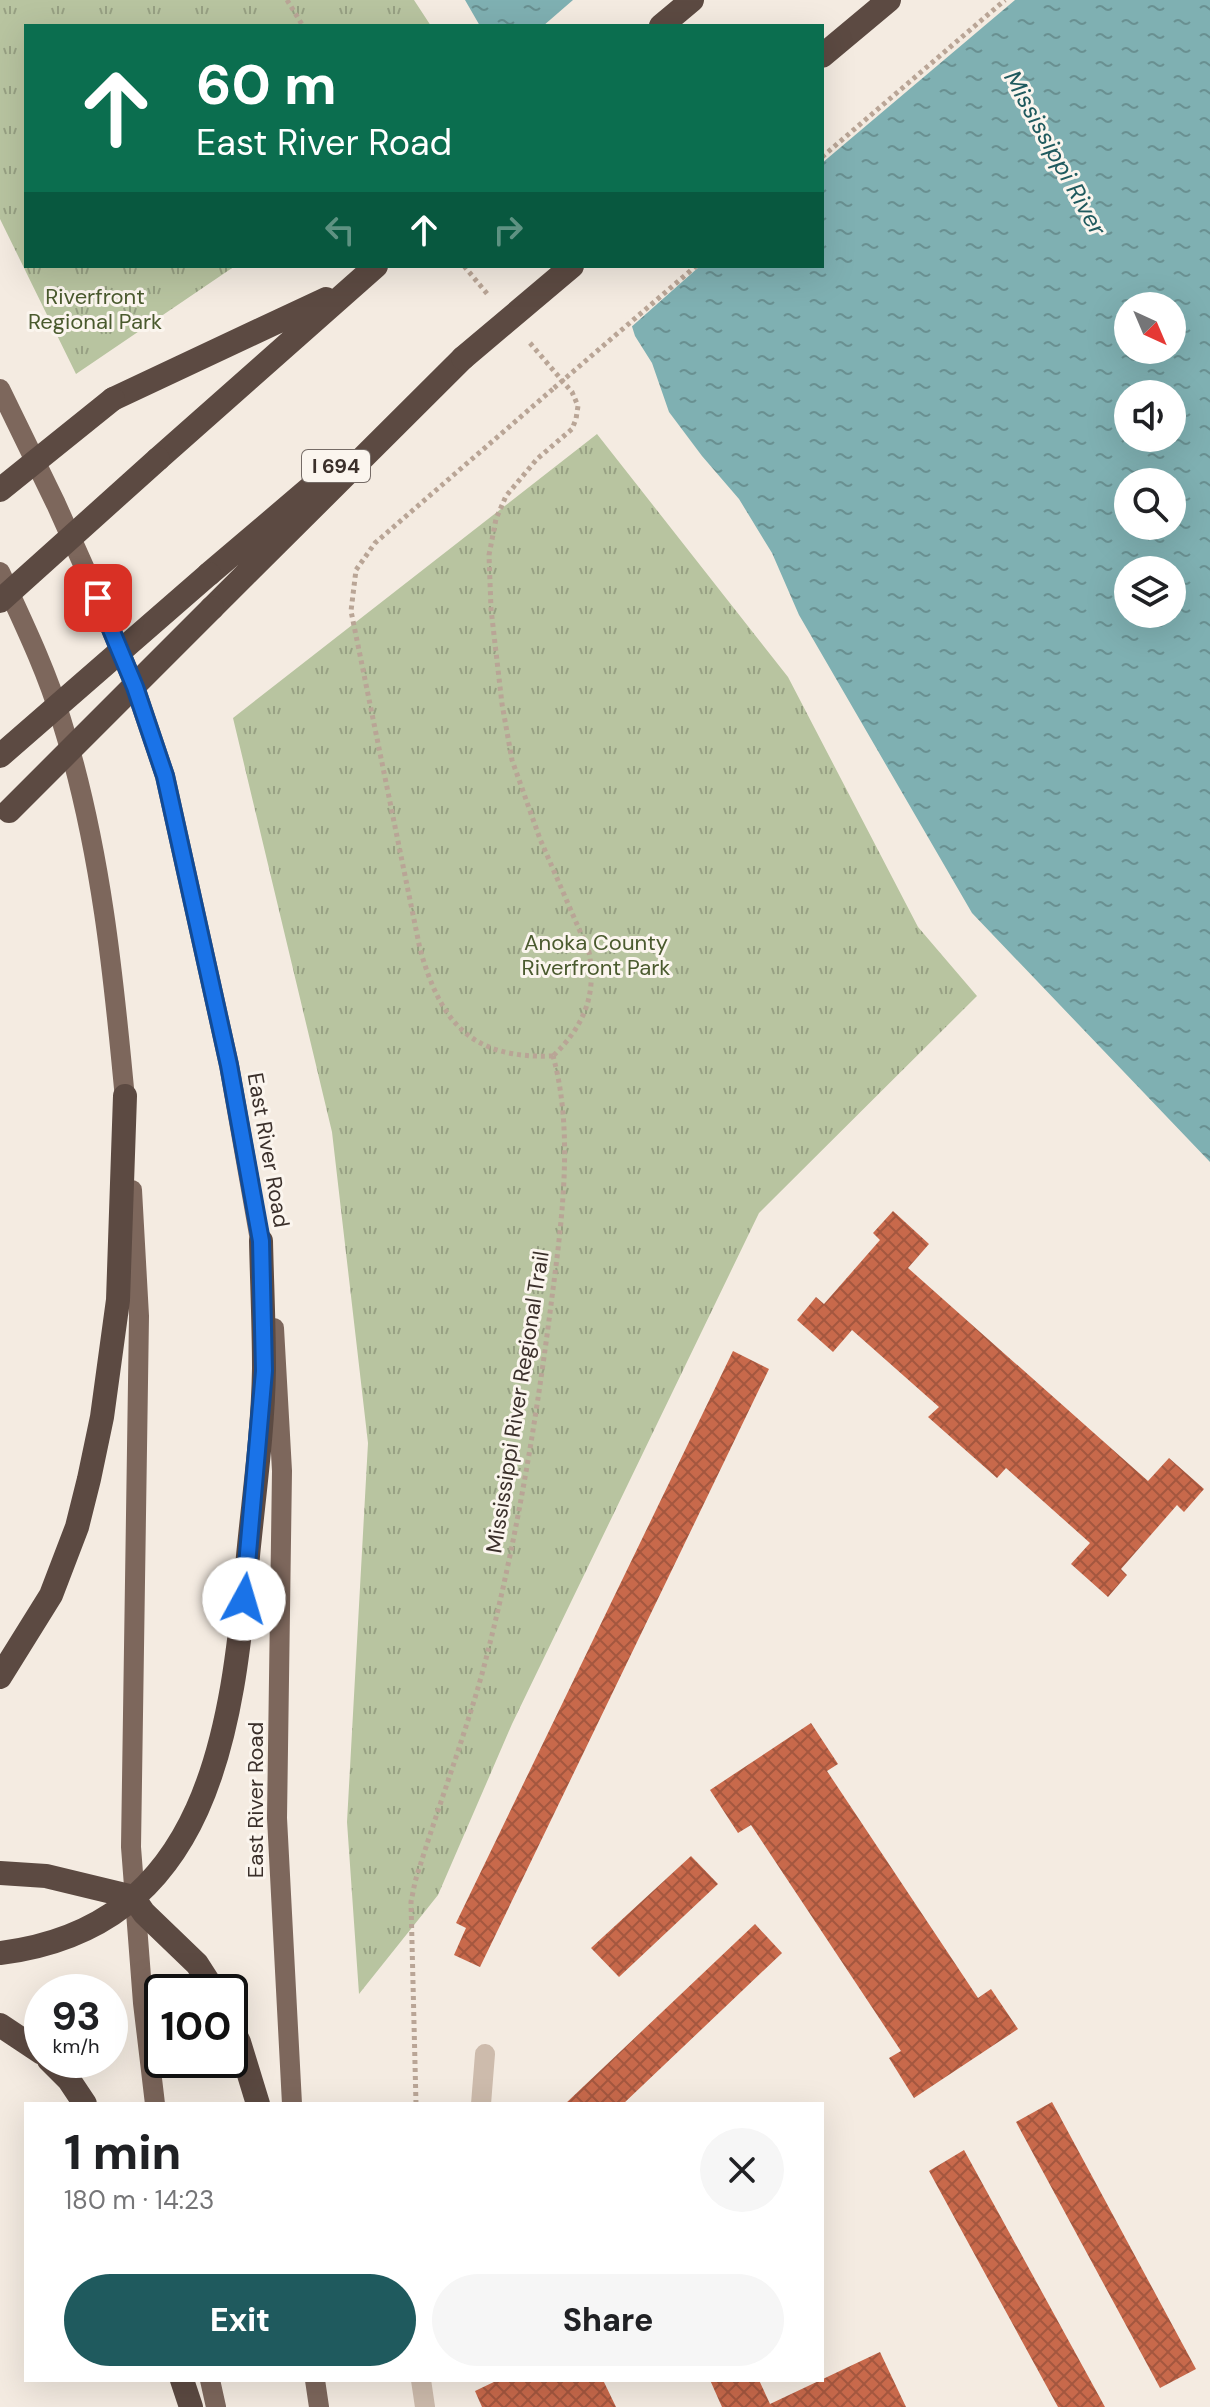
<!DOCTYPE html>
<html lang="en">
<head>
<meta charset="utf-8">
<style>
  :root { --surface:#fff; --page:#f6f6f6; --text:#202124; --muted:#757577; --accent:#1f5a5e }
  body { margin:0; font-family:"DM Sans",sans-serif; background:var(--page); color:var(--text); height:100vh; display:flex; flex-direction:column; font-size:30px; white-space:nowrap }
  * { box-sizing:border-box; margin:0 }
  p { font-size:26px; color:var(--muted) }
  .icon { flex:none; width:44px; height:44px; fill:none; stroke:currentColor; stroke-width:2; stroke-linecap:round; stroke-linejoin:round }
  .map { position:relative; flex:1; overflow:hidden }
  .panel { position:absolute; left:24px; top:2102px; width:800px; height:280px; display:flex; flex-direction:column; background:var(--surface); border-radius:0px; box-shadow:0 8px 32px #0002 }
  .panel>* { flex:none }
  .hud { position:absolute; left:24px; top:24px; width:800px; height:244px; border-radius:0px; box-shadow:0 8px 32px #0002; background:#0b6e4f; color:#fff; overflow:hidden }
  .needle { width:52px; rotate:136deg }
  .controls { position:absolute; left:1114px; top:292px; display:grid; gap:16px }
  .controls a { display:grid; place-items:center; width:72px; height:72px; border-radius:50%; background:var(--surface); box-shadow:0 8px 32px #0002; font-size:40px }
  .speed { position:absolute; left:24px; top:1974px; display:flex; gap:16px; font-size:40px; font-weight:700; text-align:center }
  .speed>* { display:grid; place-content:center; width:104px; height:104px; border-radius:50%; background:var(--surface); box-shadow:0 8px 32px #0002; line-height:1 }
  .speed small { font-size:20px; font-weight:400 }
  .speed .limit { border:4px solid #111; border-radius:12px; background:#fff; color:#111 }
  .pin { position:absolute; display:grid; place-items:center; width:68px; height:68px; color:#fff; margin:-34px; border-radius:16px; box-shadow:0 4px 12px #0006 }
  .me { position:absolute; width:88px; margin:-44px; rotate:6deg; stroke-linejoin:round; filter:drop-shadow(0 0 6px #0008) }
  .turn { display:flex; align-items:center; gap:28px; height:168px; padding:0 40px; font-size:36px }
  .turn .icon { width:104px; height:104px; stroke-width:2.5 }
  .turn b { display:block; font-size:56px; line-height:68px }
  .lanes { display:flex; align-items:center; height:76px; padding:0 40px; background:#0003; justify-content:center; gap:40px; direction:ltr }
  .lanes .off { opacity:.35 }
  .round { display:grid; place-items:center; flex:none; width:84px; height:84px; border-radius:42px; background:var(--page) }
  .headline { display:flex; align-items:center; justify-content:space-between; height:136px; padding:0 40px }
  h1 { font-size:48px; font-weight:800; line-height:60px }
  .primary-button { display:flex; gap:16px; margin-top:auto; padding:16px 40px }
  .primary-button a { flex:1; height:92px; border-radius:48px; background:var(--accent); color:#fff; font-size:32px; font-weight:800; line-height:92px; text-align:center }
  .primary-button a+a { background:var(--page); color:var(--text) }
  .map>svg:first-child { display:block }
  .grass { fill:url(#grass-tufts) }
  .water { fill:url(#water-ripples); fill-rule:evenodd }
  .pier { fill:#f4ebe1 }
  .building { fill:url(#building-cross-hatch) }
  .lines { fill:none; stroke-linecap:round; stroke-linejoin:round }
  .path { stroke:#b9a596; stroke-width:5; stroke-dasharray:4 4; stroke-linecap:butt }
  .minor { stroke:#cdbbac; stroke-width:20 }
  .major { stroke:#7d675c; stroke-width:20 }
  .highway { stroke:#5c4a42; stroke-width:24 }
  .path-bridge { stroke:#b9a596; stroke-width:5; stroke-dasharray:4 4; stroke-linecap:butt }
  .highway-bridge { stroke:#5c4a42; stroke-width:24 }
  .route-casing { stroke:#114b97; stroke-width:20 }
  .route { stroke:#1a73e8; stroke-width:14 }
  .labels { text-anchor:middle; stroke-width:6; stroke-linejoin:round; paint-order:stroke }
  .shield { fill:#fbf5ee; stroke:#756b66; stroke-width:2 }
  .shield-label { font-size:20px; font-weight:bold; fill:#3b302b }
  .park-label { font-size:22px; fill:#4a5a2e; stroke:#fbf5ee }
  .street-label { font-size:22px; fill:#3b302b; stroke:#fbf5ee }
  .water-label { font-size:24px; font-style:italic; fill:#1f5a5e; stroke:#fbf5ee }
</style>
</head>
<body>
<div class="map">
<svg width="1210" height="2407" viewBox="0 0 1210 2407">
  <defs>
    <pattern id="grass-tufts" width="24" height="20" patternUnits="userSpaceOnUse" patternTransform="scale(2)"><rect width="24" height="20" fill="#b8c4a0"/><path d="M3 7l-1-3M5 7V3M7 7l1-3M15 17l-1-3M17 17v-4M19 17l1-3" fill="none" stroke="#97a083"/></pattern>
    <pattern id="water-ripples" width="26" height="14" patternUnits="userSpaceOnUse" patternTransform="scale(2)"><rect width="26" height="14" fill="#7fb0b2"/><path d="M2 4q2-2 4 0t4 0M15 11q2-2 4 0t4 0" fill="none" stroke="#699091"/></pattern>
    <pattern id="building-cross-hatch" width="8" height="8" patternUnits="userSpaceOnUse" patternTransform="scale(2)"><rect width="8" height="8" fill="#c8694b"/><path d="M0 0l8 8M0 8l8-8" fill="none" stroke="#a4573f"/></pattern>
  </defs>
  <rect width="100%" height="100%" fill="#f4ebe1"/>
  <path class="grass" d="M0,0h414l17,26h-405v240h209l-159,108 -76,-155z
    M597,434l191,243 130,250 59,69 -218,217 -247,511 -74,171 -79,99 -12,-172 21,-379 -36,-311 -99,-414z"/>
  <path class="water" d="M465,0h745v1162l-238,-249 -173,-298 -27,-62 -33,-54 -37,-43 -33,-44 -17,-49 -17,-27 -22,-70h209v-240h-342zM1128,306h44v44h-44zM1128,394h44v44h-44zM1128,482h44v44h-44zM1128,570h44v44h-44z"/>
  <path class="pier" d="M573,0h442l-193,163v-137h-279z
    M609,266h91l-71,63z"/>
  <path class="building" d="M893,1211l36,33 -21,24 240,213 21,-23 35,31 -20,23 -7,-7 -56,64 6,6 -19,22 -37,-33 19,-21 -84,-75 -9,10 -69,-61 11,-10 -87,-77 -19,22 -36,-32 19,-23 8,7 56,-64 -7,-7z
    M733,1351l36,18 -289,598 -26,-12 12,-27 -10,-5z
    M811,1723l27,41 -11,7 151,227 13,-9 27,40 -104,69 -25,-40 12,-7 -150,-226 -13,8 -28,-43z
    M691,1856l27,28 -99,93 -28,-29z
    M755,1924l27,29 -159,151h-58z
    M1052,2102l144,267 -36,19 -144,-266z
    M964,2150l141,257h-47l-129,-236z
    M880,2352l26,55h-184l-12,-27h49l11,24z
    M498,2380h105l13,27h-134l-7,-16z"/>
  <g class="lines">
    <path class="path" d="M287,0l16,26
      M822,157l183,-157
      M464,266l25,30
      M530,343l42,49 6,14 -2,13 -4,10 -35,30 -31,37 -10,23 -7,36 2,54 11,95 10,56 28,79 49,113c8,43 -5,74 -36,104
      M553,1056c-82,3 -112,-33 -133,-107l-69,-338 5,-41 19,-27 179,-155
      M416,2104l-5,-202 4,-20c21,-69 47,-138 67,-208 33,-124 54,-250 70,-377 10,-77 22,-166 1,-241"/>
    <path class="minor" d="M481,2104l4,-50
      M421,2380l4,27"/>
    <path class="major" d="M0,389l56,115 42,94 37,89 30,89 64,289 34,192
      M0,572c22,48 46,97 61,147 40,127 53,259 65,391
      M132,1190l7,126 -8,531 12,156 12,101
      M274,1328l8,143 -5,347 15,286
      M210,2380l6,27
      M315,2380l4,27"/>
    <path class="highway" d="M661,26l31,-26
      M822,56l67,-56
      M113,399l213,-100
      M158,459l218,-193
      M209,574l114,-97
      M212,608l251,-250
      M0,1677l51,-82 26,-68 12,-48 13,-62 16,-117 7,-204
      M0,1873l46,3 87,21 11,16 53,51 18,28
      M0,1953c211,-26 232,-225 248,-397 6,-62 15,-125 16,-187 0,-43 -2,-85 -3,-128
      M230,2024l9,18 19,62
      M0,2025l42,28
      M49,2060l20,20 16,24
      M182,2380l9,27"/>
    <path class="path-bridge" d="M554,388l142,-122"/>
    <path class="highway-bridge" d="M463,358l109,-92
      M0,490l113,-91
      M0,601l158,-142
      M0,756l209,-182
      M9,811l203,-203"/>
  </g>
  <g class="lines">
    <defs>
      <path id="route" d="M98,598l37,89 30,89 64,289 32,176 3,130 -20,228"/>
    </defs>
    <use href="#route" class="route-casing"/>
    <use href="#route" class="route"/>
  </g>
  <g class="labels">
    <rect class="shield" x="302" y="450" width="68" height="32" rx="6"/>
    <g class="shield-label">
      <text x="336" y="473">I 694</text>
    </g>
    <g class="park-label">
      <text x="95" y="304">Riverfront<tspan x="95" dy="25">Regional Park</tspan></text>
      <text x="596" y="950">Anoka County<tspan x="596" dy="25">Riverfront Park</tspan></text>
    </g>
    <g class="street-label">
      <text transform="translate(269 1150) rotate(80)" y="8">East River Road</text>
      <text transform="translate(517 1402) rotate(-81)" y="8">Mississippi River Regional Trail</text>
      <text transform="translate(255 1800) rotate(-90)" y="8">East River Road</text>
    </g>
    <g class="water-label">
      <text transform="translate(1055 153) rotate(61)" y="8">Mississippi River</text>
    </g>
  </g>
</svg>
<div class="controls">
<a><svg class="needle" viewBox="-14 -14 28 28"><path d="M0-13l5 13h-10z" fill="#e53935"/><path d="M0 13l5-13h-10z" fill="#757577"/></svg></a>
<a><svg class="icon" aria-label="sound" viewBox="0 0 24 24"><path d="M4 9h4l5-4v14l-5-4H4zM17 9q2 3 0 6"/></svg></a>
<a><svg class="icon" aria-label="search" viewBox="0 0 24 24"><circle cx="10" cy="10" r="6"/><path d="M15 15l6 6"/></svg></a>
<a><svg class="icon" aria-label="layers" viewBox="0 0 24 24"><path d="M12 4l9 5-9 5-9-5zM3 14l9 5 9-5"/></svg></a>
</div>
<div class="speed"><div>93<small>km/h</small></div><div class="limit">100</div></div>
<div class="pin" style="left:98px;top:598px;background:#d93025"><svg class="icon" aria-label="arrive" viewBox="0 0 24 24"><path d="M6 21V4h12l-3 4 3 4H6"/></svg></div>
<svg class="me" style="left:244px;top:1599px" viewBox="-20 -20 40 40"><circle r="19" fill="#fff"/><path d="M0-13L10 11 0 6-10 11z" fill="#1a73e8"/></svg>
<div class="hud">
<div class="turn"><svg class="icon" aria-label="ahead" viewBox="0 0 24 24"><path d="M12 20V5M6 11l6-6 6 6"/></svg><div><b>60 m</b>East River Road</div></div>
<div class="lanes"><svg class="icon off" aria-label="left" viewBox="0 0 24 24"><path d="M17 20v-9H6M10 6l-5 5 5 5"/></svg><svg class="icon" aria-label="ahead" viewBox="0 0 24 24"><path d="M12 20V5M6 11l6-6 6 6"/></svg><svg class="icon off" aria-label="right" viewBox="0 0 24 24"><path d="M7 20v-9h11M14 6l5 5-5 5"/></svg></div>
</div>
<section class="panel">
<div class="headline"><div><h1>1 min</h1><p>180 m · 14:23</p></div><a class="round"><svg class="icon" aria-label="close" viewBox="0 0 24 24"><path d="M6 6l12 12M18 6L6 18"/></svg></a></div>
<div class="primary-button"><a>Exit</a><a>Share</a></div>
</section>
</div>
</body>
</html>
